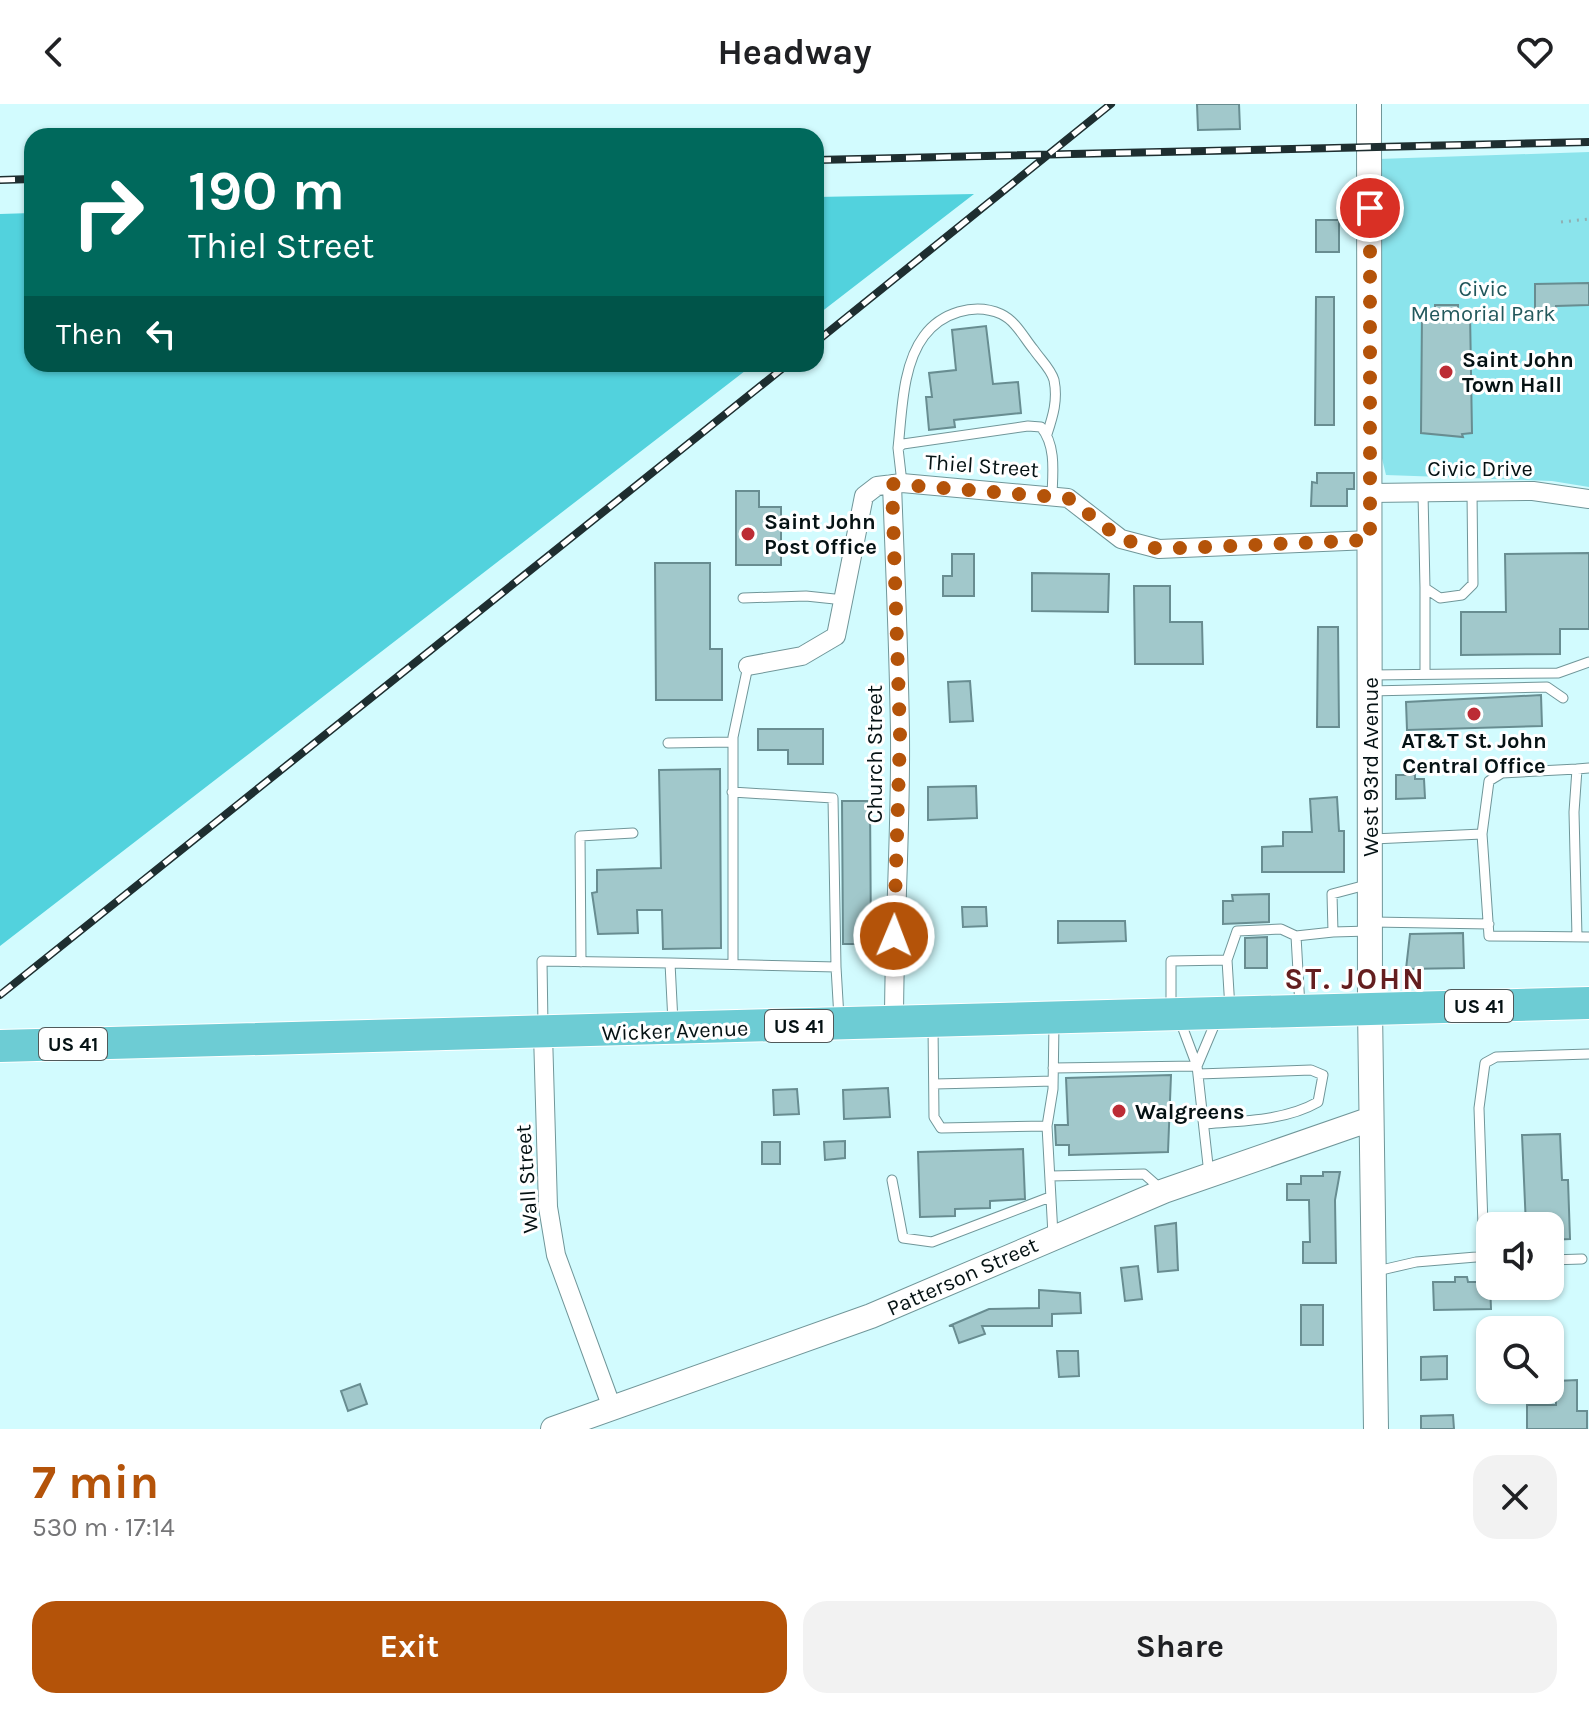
<!DOCTYPE html>
<html lang="en">
<head>
<meta charset="utf-8">
<style>
  :root { --surface:#fff; --page:#f2f2f2; --text:#202124; --muted:#757577; --accent:#b45309 }
  body { margin:0; font-family:Karla,sans-serif; background:var(--page); color:var(--text); height:100vh; display:flex; flex-direction:column; font-size:30px; white-space:nowrap }
  * { box-sizing:border-box; margin:0 }
  p { font-size:26px; color:var(--muted) }
  .icon { flex:none; width:44px; height:44px; fill:none; stroke:currentColor; stroke-width:2; stroke-linecap:round; stroke-linejoin:round }
  .map { position:relative; height:1325px; overflow:hidden }
  .sheet { display:flex; flex-direction:column; background:var(--surface); flex:1 }
  .sheet>* { flex:none }
  .guide { position:absolute; left:24px; top:24px; width:800px; height:244px; border-radius:24px; box-shadow:0 2px 6px #0004; background:#00695c; color:#fff; overflow:hidden }
  .fabs { position:absolute; left:1476px; top:1108px; display:grid; gap:16px }
  .fabs a { display:grid; place-items:center; width:88px; height:88px; border-radius:16px; background:var(--surface); box-shadow:0 2px 6px #0004; font-size:40px }
  .pin { position:absolute; display:grid; place-items:center; width:68px; height:68px; color:#fff; margin:-34px; border:4px solid #fff; border-radius:50%; box-shadow:0 2px 8px #0007 }
  .me { position:absolute; width:88px; margin:-44px; rotate:1deg; stroke-linejoin:round; filter:drop-shadow(0 0 6px #0008) }
  .turn { display:flex; align-items:center; gap:28px; height:168px; padding:0 32px; font-size:36px }
  .turn .icon { width:104px; height:104px; stroke-width:2.5 }
  .turn b { display:block; font-size:56px; line-height:68px }
  .then { display:flex; align-items:center; height:76px; padding:0 32px; background:#0003; gap:16px; font-size:30px }
  .round { display:grid; place-items:center; flex:none; width:84px; height:84px; border-radius:24px; background:var(--page) }
  .summary { display:flex; align-items:center; justify-content:space-between; height:136px; padding:0 32px }
  h1 { font-size:48px; font-weight:700; line-height:60px; color:var(--accent) }
  .button { display:flex; gap:16px; margin-top:auto; padding:16px 32px }
  .button a { flex:1; height:92px; border-radius:24px; background:var(--accent); color:#fff; font-size:32px; font-weight:700; line-height:92px; text-align:center }
  .button a+a { background:var(--page); color:var(--text) }
  header { display:flex; justify-content:space-between; align-items:center; height:104px; padding:0 32px; background:var(--surface); font-size:36px; font-weight:700 }
  .map>svg:first-child { display:block }
  .green { fill:#8be4ec }
  .forest { fill:#52d2dd }
  .building { fill:#a1c8cb; stroke:#688d91; stroke-width:2 }
  .lines { fill:none; stroke-linecap:round; stroke-linejoin:round }
  .lane-casing { stroke:#709699; stroke-width:11 }
  .street-casing { stroke:#709699; stroke-width:20 }
  .secondary-casing { stroke:#709699; stroke-width:26 }
  .highway-casing { stroke:#fff; stroke-width:34 }
  .path { stroke:#90b0b3; stroke-width:3; stroke-dasharray:2 6; stroke-linecap:butt }
  .lane { stroke:#fff; stroke-width:9 }
  .street { stroke:#fff; stroke-width:18 }
  .secondary { stroke:#fff; stroke-width:24 }
  .highway { stroke:#6dccd4; stroke-width:32 }
  .rail-casing { stroke:#1e2e30; stroke-width:8 }
  .rail { stroke:#fff; stroke-width:5; stroke-dasharray:15; stroke-linecap:butt }
  .route { stroke:#b45309; stroke-width:14; stroke-dasharray:0 25.2 }
  .poi-dot { fill:#bc2c35; stroke:#fff; stroke-width:3 }
  .labels { text-anchor:middle; stroke-width:6; stroke-linejoin:round; paint-order:stroke }
  .shield { fill:#fff; stroke:#50595a; stroke-width:2 }
  .shield-label { font-size:20px; font-weight:bold; fill:#051214 }
  .park-label { font-size:22px; fill:#22585c; stroke:#fff }
  .poi-label { font-size:22px; font-weight:bold; fill:#051214; stroke:#fff; text-anchor:start }
  .street-label { font-size:22px; fill:#051214; stroke:#fff }
  .district-label { font-size:30px; font-weight:bold; letter-spacing:2px; fill:#641e1f; stroke:#fff }
</style>
</head>
<body>
<header><svg class="icon" aria-label="back" viewBox="0 0 24 24"><path d="M15 5l-7 7 7 7"/></svg>Headway<svg class="icon" aria-label="heart" viewBox="0 0 24 24"><path d="M12 20l-8-8c-3-5 5-10 8-4 3-6 11-1 8 4z"/></svg></header>
<div class="map">
<svg width="1589" height="1325" viewBox="0 0 1589 1325">
  <rect width="100%" height="100%" fill="#d2fbfe"/>
  <path class="green" d="M1589,48v335l-37,-6 -166,-6 -8,-33v-283z"/>
  <path class="forest" d="M974,90l-158,122v-119z
    M32,109v151h722l-754,582v-732z"/>
  <path class="building" d="M1197,0h42l1,25 -42,1z
    M1316,116h23v32h-23z
    M1589,179v22l-33,1v5l-21,1v-28z
    M1316,193h18v128h-19z
    M1435,201h23v7h12l2,121 -10,1 1,3 -42,-4 1,-121h13z
    M986,222l7,58 25,-2 3,31 -67,7 1,7 -26,3 -3,-33h6l-3,-24 27,-3 -4,-40z
    M1317,369h37v16h-7v17h-36l1,-24 5,1z
    M736,387h23v16h22v58h-45z
    M1589,449v76h-29v25l-99,1v-43h45l-1,-58z
    M952,450h22v42h-31v-20h9z
    M655,459h55v86h12v51h-66z
    M1032,469l77,1 -1,38 -76,-1z
    M1134,482h36v36h32l1,42h-68z
    M1318,523h20l1,100h-22z
    M970,577l3,40 -23,1 -2,-40z
    M1541,591l1,31 -135,4 -1,-28z
    M758,625h65v35h-35v-14h-30z
    M720,665l1,179 -58,1 -1,-39h-25l1,23 -40,1 -6,-41 5,-1v-22l64,-2 -2,-98z
    M1396,671h19v4h9l1,19 -29,1z
    M976,682l1,32 -49,2v-33z
    M1337,693l2,34h5v41h-82v-25l21,-1v-14h29l-2,-33z
    M842,697h28l1,143h-28z
    M1269,790v28l-46,2v-23h10l-1,-6z
    M962,803h24l1,19 -24,1z
    M1058,817h67l1,20 -68,2z
    M1463,829l1,35 -58,1 4,-35z
    M1267,833v31h-22v-30z
    M1171,971l-3,77 -99,3v-10h-13l-1,-20h13l-2,-47z
    M888,984l2,29 -46,2 -1,-29z
    M797,985l2,25 -25,1 -1,-25z
    M1560,1030l2,46h6l2,59 -20,1v-14h-24l-4,-91z
    M845,1037v17l-20,2 -1,-18z
    M762,1038h18v22h-18z
    M1023,1045l2,50 -35,2v7l-35,1v7l-35,1 -2,-65z
    M1323,1068h17l-5,28 1,63h-33v-21h7l-1,-42h-22v-16h14v-8h22z
    M1176,1119l2,47 -20,2 -3,-46z
    M1138,1162l4,33 -17,2 -4,-33z
    M1455,1173h12l1,5h22l1,27 -57,1 -1,-28h22z
    M1039,1186l41,3 1,20 -29,1v12h-70l3,8 -26,9 -6,-17h-4l40,-17 50,-1z
    M1301,1201h22v40h-22z
    M1057,1247h21l1,25 -20,1z
    M1447,1252v23l-26,1v-23z
    M1577,1276v31h10v18h-60v-24h29v-24z
    M360,1280l7,20 -19,7 -7,-20z
    M1453,1311l1,14h-33v-13z"/>
  <g class="lines">
    <defs>
      <path id="lane" d="M898,344c4,-35 4,-83 26,-112 17,-23 50,-34 77,-22 15,7 23,24 33,36 6,9 17,19 20,30 4,20 -1,36 -7,54
        M902,379l-4,-35 5,-4 125,-18 13,1c15,18 12,45 11,67
        M1423,389l2,95 15,10 22,-3 11,-11 -1,-92
        M1425,484v86
        M743,494l63,-2 38,4
        M1371,571l187,-2 31,-11
        M1370,587l177,-4 16,11
        M668,639l64,-1
        M732,688l101,6 3,169
        M1482,730l7,-53 13,-8 75,-4
        M1373,735l109,-5 7,102 100,1
        M1366,781l-34,9 1,38 36,-1
        M1373,818l116,2
        M1577,833l-3,-125 3,-43 12,-1
        M581,858l-1,-126 53,-3
        M733,860v-227l15,-71
        M1300,903l-4,-71 37,-4
        M1171,904v-47l56,-1
        M1230,905l-3,-49 10,-29 44,-2 15,7
        M1179,914l18,48 12,108
        M673,918l-3,-59 166,4 3,51
        M543,922l-1,-65 128,2
        M933,922l1,91 7,11 106,-2
        M1197,962l19,-45
        M1053,964l144,-2
        M1198,970l113,-4 12,5 -5,27c-33,19 -77,19 -114,22
        M934,980l119,-3
        M1050,1072l94,-2 17,15
        M892,1076l11,58 29,4 118,-45
        M1053,1131l-6,-109 6,-37 1,-66
        M1484,1151l-5,-147 6,-45 11,-6 93,-3
        M1550,1156l32,-1
        M1377,1167l39,-9 72,-6"/>
      <path id="street" d="M892,380c3,84 7,168 8,251 1,97 -6,192 -6,289
        M1371,389l162,-2 56,8
        M748,562l54,-10 34,-20 28,-140 13,-10 25,-3 166,15 53,41 38,10 211,-9
        M543,930l5,173 8,48 56,153"/>
      <path id="secondary" d="M1369,0l1,905 6,420
        M553,1325l318,-113 293,-125 207,-72"/>
      <path id="highway" d="M0,942l1589,-43"/>
    </defs>
    <use href="#lane" class="lane-casing"/>
    <use href="#street" class="street-casing"/>
    <use href="#secondary" class="secondary-casing"/>
    <use href="#highway" class="highway-casing"/>
    <path class="path" d="M1561,118l28,-3"/>
    <use href="#lane" class="lane"/>
    <use href="#street" class="street"/>
    <use href="#secondary" class="secondary"/>
    <use href="#highway" class="highway"/>
    <defs>
      <path id="rail" d="M816,56l773,-18
        M0,76l32,-1
        M816,238l295,-238
        M0,891l788,-631"/>
    </defs>
    <use href="#rail" class="rail-casing"/>
    <use href="#rail" class="rail"/>
  </g>
  <g class="lines">
    <path class="route" d="M894,832l6,-201 -8,-251 176,14 53,41 38,10 211,-9v-332"/>
  </g>
  <g class="poi-dot">
    <circle cx="1446" cy="268" r="8"/>
    <circle cx="748" cy="430" r="8"/>
    <circle cx="1474" cy="610" r="8"/>
    <circle cx="1119" cy="1007" r="8"/>
  </g>
  <g class="labels">
    <g class="shield">
      <rect x="1445" y="886" width="68" height="32" rx="6"/>
      <rect x="765" y="906" width="68" height="32" rx="6"/>
      <rect x="39" y="924" width="68" height="32" rx="6"/>
    </g>
    <g class="shield-label">
      <text x="1479" y="909">US 41</text>
      <text x="799" y="929">US 41</text>
      <text x="73" y="947">US 41</text>
    </g>
    <g class="park-label">
      <text x="1483" y="192">Civic<tspan x="1483" dy="25">Memorial Park</tspan></text>
    </g>
    <g class="poi-label">
      <text x="1462" y="263">Saint John<tspan x="1462" dy="25">Town Hall</tspan></text>
      <text x="764" y="425">Saint John<tspan x="764" dy="25">Post Office</tspan></text>
      <text x="1474" y="644" text-anchor="middle">AT&amp;T St. John<tspan x="1474" dy="25">Central Office</tspan></text>
      <text x="1135" y="1015">Walgreens</text>
    </g>
    <g class="street-label">
      <text transform="translate(982 361) rotate(4)" y="8">Thiel Street</text>
      <text x="1480" y="372">Civic Drive</text>
      <text transform="translate(874 650) rotate(-90)" y="8">Church Street</text>
      <text transform="translate(1370 663) rotate(-90)" y="8">West 93rd Avenue</text>
      <text transform="translate(675 926) rotate(-2)" y="8">Wicker Avenue</text>
      <text transform="translate(526 1075) rotate(-94)" y="8">Wall Street</text>
      <text transform="translate(962 1172) rotate(-24)" y="8">Patterson Street</text>
    </g>
    <g class="district-label">
      <text x="1355" y="885">ST. JOHN</text>
    </g>
  </g>
</svg>
<div class="fabs">
<a><svg class="icon" aria-label="sound" viewBox="0 0 24 24"><path d="M4 9h4l5-4v14l-5-4H4zM17 9q2 3 0 6"/></svg></a>
<a><svg class="icon" aria-label="search" viewBox="0 0 24 24"><circle cx="10" cy="10" r="6"/><path d="M15 15l6 6"/></svg></a>
</div>
<div class="pin" style="left:1370px;top:104px;background:#d93025"><svg class="icon" aria-label="arrive" viewBox="0 0 24 24"><path d="M6 21V4h12l-3 4 3 4H6"/></svg></div>
<svg class="me" style="left:894px;top:832px" viewBox="-20 -20 40 40"><circle r="17" fill="#b45309" stroke="#fff" stroke-width="3"/><path d="M0-11L8 9 0 5-8 9z" fill="#fff"/></svg>
<div class="guide">
<div class="turn"><svg class="icon" aria-label="right" viewBox="0 0 24 24"><path d="M7 20v-9h11M14 6l5 5-5 5"/></svg><div><b>190 m</b>Thiel Street</div></div>
<div class="then">Then<svg class="icon" aria-label="left" viewBox="0 0 24 24"><path d="M17 20v-9H6M10 6l-5 5 5 5"/></svg></div>
</div>
</div>
<section class="sheet">
<div class="summary"><div><h1>7 min</h1><p>530 m · 17:14</p></div><a class="round"><svg class="icon" aria-label="close" viewBox="0 0 24 24"><path d="M6 6l12 12M18 6L6 18"/></svg></a></div>
<div class="button"><a>Exit</a><a>Share</a></div>
</section>
</body>
</html>
